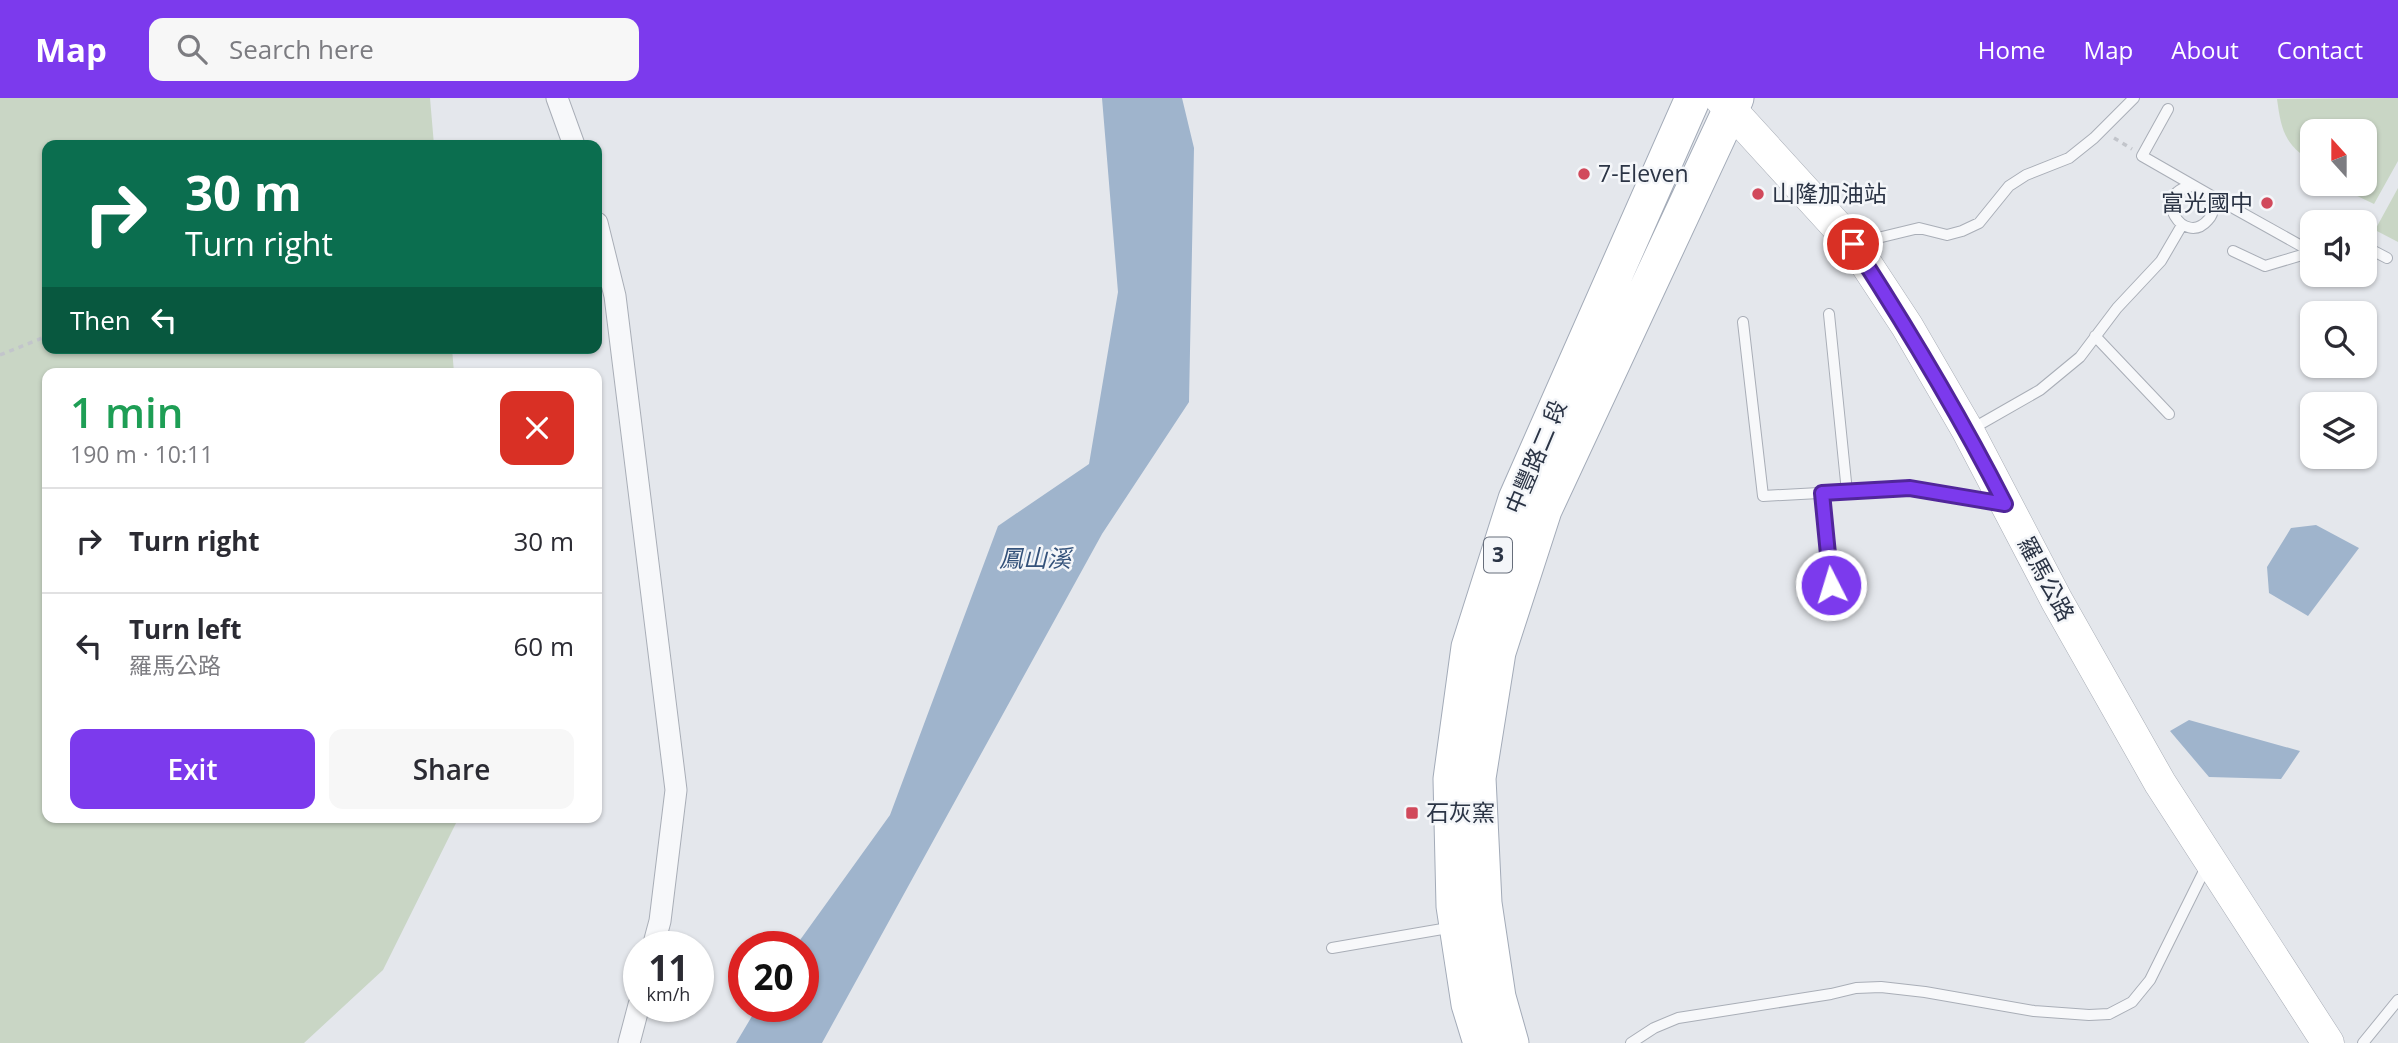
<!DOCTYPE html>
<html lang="en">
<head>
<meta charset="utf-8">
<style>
  :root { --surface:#fff; --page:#f7f7f7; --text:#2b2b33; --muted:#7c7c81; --line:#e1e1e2; --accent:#7c3aed }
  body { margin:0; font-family:"Open Sans","Noto Sans TC",sans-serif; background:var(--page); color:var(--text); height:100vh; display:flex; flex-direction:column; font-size:26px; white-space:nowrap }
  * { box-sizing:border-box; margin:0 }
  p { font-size:23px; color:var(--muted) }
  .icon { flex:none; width:38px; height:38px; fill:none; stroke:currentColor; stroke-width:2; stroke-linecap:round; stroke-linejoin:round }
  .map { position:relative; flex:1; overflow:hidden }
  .panel { position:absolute; left:42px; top:270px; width:560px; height:455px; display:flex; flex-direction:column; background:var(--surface); border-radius:14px; box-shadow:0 2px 5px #0004 }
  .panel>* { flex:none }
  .top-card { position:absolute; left:42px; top:42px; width:560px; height:214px; border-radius:14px; box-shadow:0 2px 5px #0004; background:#0b6e4f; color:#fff; overflow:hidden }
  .needle { width:46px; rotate:339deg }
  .tools { position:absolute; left:2300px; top:21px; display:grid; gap:14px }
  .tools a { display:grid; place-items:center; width:77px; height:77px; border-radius:14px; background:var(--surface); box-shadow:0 2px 5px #0004; font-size:35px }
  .speed { position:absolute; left:623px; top:833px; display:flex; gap:14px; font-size:35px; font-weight:700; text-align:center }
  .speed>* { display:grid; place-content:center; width:91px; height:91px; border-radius:50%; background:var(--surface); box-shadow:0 2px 5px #0004; line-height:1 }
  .speed small { font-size:18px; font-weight:400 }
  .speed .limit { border:10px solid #d22; background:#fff; color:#111 }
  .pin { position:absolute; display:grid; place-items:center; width:60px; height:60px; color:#fff; margin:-30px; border:4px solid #fff; border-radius:50%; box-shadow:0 2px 7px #0007 }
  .me { position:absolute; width:77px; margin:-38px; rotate:355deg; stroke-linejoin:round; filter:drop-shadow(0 0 5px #0008) }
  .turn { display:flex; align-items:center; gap:24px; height:147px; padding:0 28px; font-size:32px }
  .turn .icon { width:91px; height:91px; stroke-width:2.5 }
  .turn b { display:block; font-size:49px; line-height:60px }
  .then { display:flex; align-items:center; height:66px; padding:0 28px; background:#0003; gap:14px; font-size:26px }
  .round { display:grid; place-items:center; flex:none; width:74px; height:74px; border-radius:14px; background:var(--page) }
  .summary { display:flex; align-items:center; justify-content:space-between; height:119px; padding:0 28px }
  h1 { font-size:42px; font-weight:600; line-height:52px; color:#1e9e55 }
  .button { display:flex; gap:14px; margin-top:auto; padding:14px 28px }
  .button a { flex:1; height:80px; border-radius:14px; background:var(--accent); color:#fff; font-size:28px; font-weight:600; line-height:80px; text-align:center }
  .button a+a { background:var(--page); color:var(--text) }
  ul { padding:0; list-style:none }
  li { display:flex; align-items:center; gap:21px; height:105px; padding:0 28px; border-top:2px solid var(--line) }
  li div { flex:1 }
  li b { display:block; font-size:26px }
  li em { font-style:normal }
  header { display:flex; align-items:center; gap:42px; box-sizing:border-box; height:98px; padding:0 35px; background:var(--accent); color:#fff }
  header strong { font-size:33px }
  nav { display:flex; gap:38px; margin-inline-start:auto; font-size:24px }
  .search { width:490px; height:63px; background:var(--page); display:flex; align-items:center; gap:18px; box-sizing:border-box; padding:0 24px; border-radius:14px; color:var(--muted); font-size:26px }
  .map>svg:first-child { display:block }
  .green { fill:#c9d6c5 }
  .water { fill:#9fb4cc }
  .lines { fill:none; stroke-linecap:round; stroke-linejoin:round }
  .lane-casing { stroke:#a9aeb7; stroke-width:12 }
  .street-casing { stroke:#a9aeb7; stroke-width:23 }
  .secondary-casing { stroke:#a9aeb7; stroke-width:33 }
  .primary-casing { stroke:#a3abb8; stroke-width:37 }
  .path { stroke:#c2c5cb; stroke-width:3.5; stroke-dasharray:5 5; stroke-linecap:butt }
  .lane { stroke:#f7f8fa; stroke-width:10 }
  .street { stroke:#f7f8fa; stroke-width:21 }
  .secondary { stroke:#fff; stroke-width:32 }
  .primary { stroke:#fff; stroke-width:35 }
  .route-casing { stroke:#51269a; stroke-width:18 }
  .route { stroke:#7c3aed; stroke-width:12 }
  .poi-dot { fill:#d1495b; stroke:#f4f6f9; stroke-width:2.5 }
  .labels { text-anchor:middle; stroke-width:5; stroke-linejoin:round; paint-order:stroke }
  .shield { fill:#f4f6f9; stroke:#676e7b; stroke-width:2 }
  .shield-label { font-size:21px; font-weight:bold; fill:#2b3445 }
  .poi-label { font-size:23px; fill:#2b3445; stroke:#f4f6f9; text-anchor:start }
  .street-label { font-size:23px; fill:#2b3445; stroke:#f4f6f9 }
  .water-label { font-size:24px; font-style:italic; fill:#34527a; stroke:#f4f6f9 }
</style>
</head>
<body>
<header>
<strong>Map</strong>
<div class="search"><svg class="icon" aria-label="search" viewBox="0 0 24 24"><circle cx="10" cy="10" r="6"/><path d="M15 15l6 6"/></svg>Search here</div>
<nav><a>Home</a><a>Map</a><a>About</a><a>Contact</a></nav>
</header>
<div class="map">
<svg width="2398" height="945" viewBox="0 0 2398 945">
  <rect width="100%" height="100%" fill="#e4e7ec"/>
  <path class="green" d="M0,0h430l4,47h-387v203h405l2,25h-407v444h412l-76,153 -79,73h-304z
    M2398,0v63l-24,43 -23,-11 6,-9h7l2,-15h-2v-38h-52v30c-28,-16 -31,-33 -35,-62z
    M2398,90v54l-23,-12z"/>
  <path class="water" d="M1102,0h80l12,50 -5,254 -87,132 -280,509h-86l22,-37h45v-59h-8l95,-132 108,-289 91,-62 29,-172z
    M2316,427l43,23 -51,68 -39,-23 -2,-26 24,-39z
    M2189,622l111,31 -19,28 -72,-2 -39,-46z"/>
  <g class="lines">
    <defs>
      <path id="lane" d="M2168,11l-26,47 68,39c4,8 5,18 -2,25 -24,28 -59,-27 -16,-34
        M2210,97l102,57
        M1857,145l62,-15 28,7 15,-4 17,-8 30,-37 17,-11 43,-17 25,-20 40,-40
        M2364,148l23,12
        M2233,153l32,15 47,-14
        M1829,216l18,178
        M1743,224l20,174 147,-8 89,15
        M2095,238l74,78
        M1970,332l70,-40 40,-33 37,-49 44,-47 21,-36
        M1822,395l9,92
        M1332,850l122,-21
        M1631,945l23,-15 24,-10 153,-24 25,-6 25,-1 44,5 109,19 55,4 20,-1 23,-12 18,-22 57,-115
        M2363,945l35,-43"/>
      <path id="street" d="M557,0l17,47
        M597,125l18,73 61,494 -16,131 -7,26
        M629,945l10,-38"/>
      <path id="secondary" d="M1720,0l133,146 54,82 61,105 89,170 103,182 168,260"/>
      <path id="primary" d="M1481,945l-12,-39 -15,-98 -3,-127 18,-132 47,-148 177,-401
        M1511,945l-13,-46 -14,-94 -6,-125 20,-126 46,-142 192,-412"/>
    </defs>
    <use href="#lane" class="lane-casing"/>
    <use href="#street" class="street-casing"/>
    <use href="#secondary" class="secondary-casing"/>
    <use href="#primary" class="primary-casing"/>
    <path class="path" d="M2114,40l18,11
      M0,257l47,-19"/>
    <use href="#lane" class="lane"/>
    <use href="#street" class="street"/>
    <use href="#secondary" class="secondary"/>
    <use href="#primary" class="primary"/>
  </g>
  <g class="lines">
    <defs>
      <path id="route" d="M1831,487l-9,-92 88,-5 95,16c-46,-90 -97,-175 -152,-260"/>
    </defs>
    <use href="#route" class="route-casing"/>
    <use href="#route" class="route"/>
  </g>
  <g class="poi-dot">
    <circle cx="1584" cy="76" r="7"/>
    <circle cx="1758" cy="96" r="7"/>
    <circle cx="2267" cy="105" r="7"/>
    <rect x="1405" y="708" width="14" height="14" rx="3.5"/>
  </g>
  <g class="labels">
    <rect class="shield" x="1484" y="439.5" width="28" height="35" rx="5"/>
    <g class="shield-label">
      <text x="1498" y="464">3</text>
    </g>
    <g class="poi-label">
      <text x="1598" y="84">7-Eleven</text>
      <text x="1772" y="104">山隆加油站</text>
      <text x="2253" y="113" text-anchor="end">富光國中</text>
      <text x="1426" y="723">石灰窯</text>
    </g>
    <g class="street-label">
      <text transform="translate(1536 359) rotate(-67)" y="8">中豐路二 段</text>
      <text transform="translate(2046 481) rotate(62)" y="8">羅馬公路</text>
    </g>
    <g class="water-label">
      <text x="1035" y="469">鳳山溪</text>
    </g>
  </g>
</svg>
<div class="tools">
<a><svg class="needle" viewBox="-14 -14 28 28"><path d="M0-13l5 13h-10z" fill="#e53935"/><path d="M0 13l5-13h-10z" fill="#7c7c81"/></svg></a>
<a><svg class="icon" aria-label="sound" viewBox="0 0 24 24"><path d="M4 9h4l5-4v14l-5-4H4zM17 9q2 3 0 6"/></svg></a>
<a><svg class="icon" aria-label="search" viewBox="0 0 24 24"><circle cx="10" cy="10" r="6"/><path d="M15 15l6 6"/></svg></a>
<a><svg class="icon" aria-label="layers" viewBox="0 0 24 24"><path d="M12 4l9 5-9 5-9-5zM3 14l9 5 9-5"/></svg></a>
</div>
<div class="speed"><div>11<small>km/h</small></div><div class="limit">20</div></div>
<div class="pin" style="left:1853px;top:146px;background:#d93025"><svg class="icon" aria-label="arrive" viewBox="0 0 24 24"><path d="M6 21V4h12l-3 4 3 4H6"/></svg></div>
<svg class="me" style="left:1831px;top:487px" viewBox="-20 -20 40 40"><circle r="17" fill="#7c3aed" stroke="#fff" stroke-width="3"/><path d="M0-11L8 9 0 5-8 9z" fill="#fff"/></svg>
<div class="top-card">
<div class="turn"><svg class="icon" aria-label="right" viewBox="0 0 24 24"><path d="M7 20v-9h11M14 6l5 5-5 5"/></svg><div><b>30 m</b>Turn right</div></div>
<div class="then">Then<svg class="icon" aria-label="left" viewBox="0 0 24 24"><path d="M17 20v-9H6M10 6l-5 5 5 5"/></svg></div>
</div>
<section class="panel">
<div class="summary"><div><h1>1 min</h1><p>190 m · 10:11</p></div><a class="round" style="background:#d93025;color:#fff"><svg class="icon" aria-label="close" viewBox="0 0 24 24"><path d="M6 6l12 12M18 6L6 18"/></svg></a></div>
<ul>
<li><svg class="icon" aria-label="right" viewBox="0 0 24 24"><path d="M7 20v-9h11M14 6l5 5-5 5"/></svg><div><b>Turn right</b></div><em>30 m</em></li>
<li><svg class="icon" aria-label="left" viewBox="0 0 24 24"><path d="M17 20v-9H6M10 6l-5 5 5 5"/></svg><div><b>Turn left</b><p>羅馬公路</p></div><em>60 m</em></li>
</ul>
<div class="button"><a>Exit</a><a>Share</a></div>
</section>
</div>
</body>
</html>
